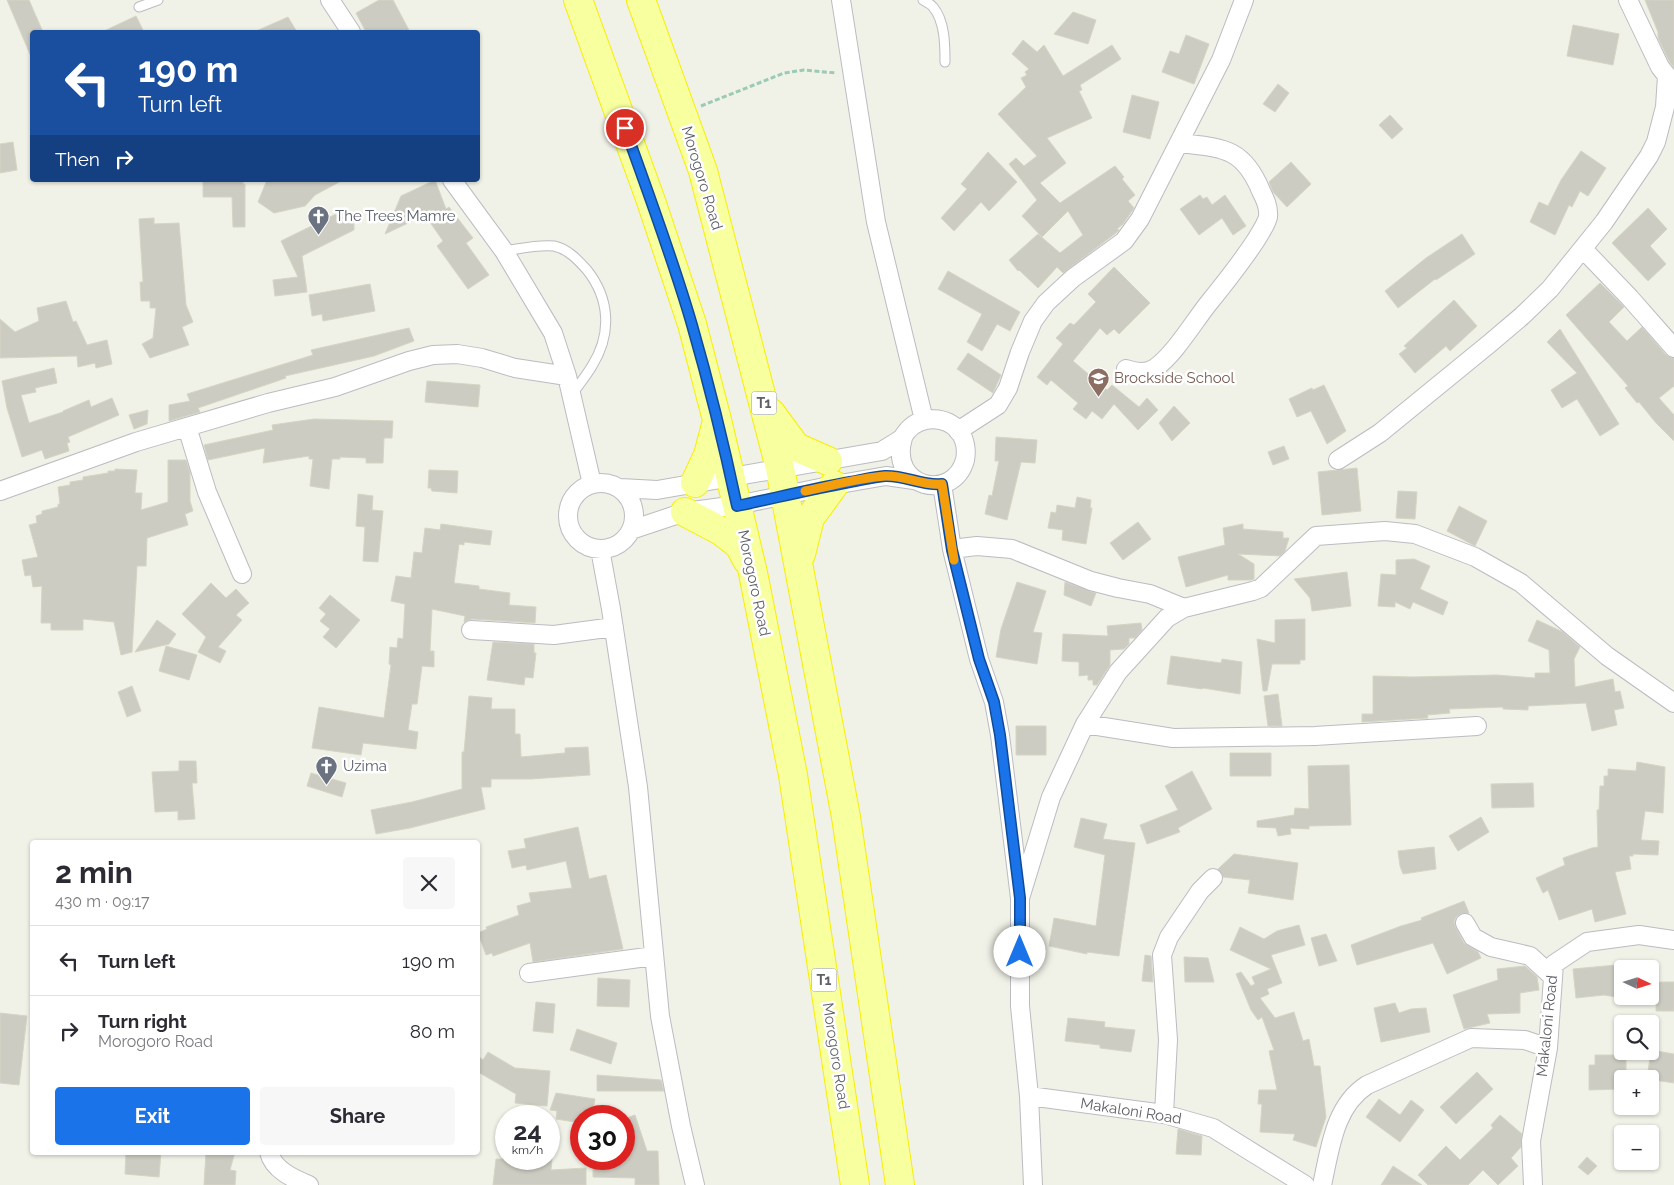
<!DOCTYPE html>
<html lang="en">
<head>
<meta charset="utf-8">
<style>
  :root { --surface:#fff; --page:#f7f7f7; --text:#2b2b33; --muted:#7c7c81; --line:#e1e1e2; --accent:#1a73e8 }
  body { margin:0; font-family:Raleway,sans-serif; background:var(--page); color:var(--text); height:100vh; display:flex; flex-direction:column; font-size:19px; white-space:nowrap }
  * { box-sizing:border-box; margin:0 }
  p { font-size:16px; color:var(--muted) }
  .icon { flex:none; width:28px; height:28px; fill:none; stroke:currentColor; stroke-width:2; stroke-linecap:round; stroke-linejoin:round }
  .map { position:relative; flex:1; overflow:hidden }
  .drawer { position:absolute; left:30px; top:840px; width:450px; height:315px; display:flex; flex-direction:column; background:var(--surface); border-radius:5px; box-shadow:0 1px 4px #0004 }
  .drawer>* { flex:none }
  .top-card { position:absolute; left:30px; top:30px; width:450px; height:152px; border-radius:5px; box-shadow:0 1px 4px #0004; background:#1a4fa0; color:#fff; overflow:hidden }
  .needle { width:32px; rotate:94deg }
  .fabs { position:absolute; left:1614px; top:960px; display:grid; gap:10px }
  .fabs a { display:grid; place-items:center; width:45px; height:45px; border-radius:5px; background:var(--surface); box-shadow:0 1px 4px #0004; font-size:25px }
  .speed { position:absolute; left:495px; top:1105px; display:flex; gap:10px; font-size:25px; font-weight:700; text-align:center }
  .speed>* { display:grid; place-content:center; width:65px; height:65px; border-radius:50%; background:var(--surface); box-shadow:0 1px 4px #0004; line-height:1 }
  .speed small { font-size:12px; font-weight:400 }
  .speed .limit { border:8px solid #d22; background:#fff; color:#111 }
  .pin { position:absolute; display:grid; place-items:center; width:42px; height:42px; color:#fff; margin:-21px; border:2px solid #fff; border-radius:50%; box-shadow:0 1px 5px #0007 }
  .me { position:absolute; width:55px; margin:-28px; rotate:0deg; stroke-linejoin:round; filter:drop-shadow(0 0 4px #0008) }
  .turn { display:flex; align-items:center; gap:18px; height:105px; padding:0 25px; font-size:22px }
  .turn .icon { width:65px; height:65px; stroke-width:2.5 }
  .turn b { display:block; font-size:35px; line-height:42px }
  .then { display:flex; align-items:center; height:48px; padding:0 25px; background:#0003; gap:10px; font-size:19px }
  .round { display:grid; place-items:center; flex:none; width:52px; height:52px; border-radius:5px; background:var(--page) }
  .headline { display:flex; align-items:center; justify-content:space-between; height:85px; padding:0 25px }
  h1 { font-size:30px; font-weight:700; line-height:38px }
  .action { display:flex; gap:10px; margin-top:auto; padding:10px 25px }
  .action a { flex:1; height:58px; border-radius:5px; background:var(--accent); color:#fff; font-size:20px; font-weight:700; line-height:58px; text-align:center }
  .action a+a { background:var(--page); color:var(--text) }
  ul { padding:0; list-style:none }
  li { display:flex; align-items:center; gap:15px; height:70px; padding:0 25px; border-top:1px solid var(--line) }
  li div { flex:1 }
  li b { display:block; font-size:19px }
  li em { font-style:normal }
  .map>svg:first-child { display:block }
  .building { fill:#ccccc2; stroke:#d6d5c4 }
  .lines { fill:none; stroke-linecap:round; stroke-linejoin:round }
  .service-casing { stroke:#bbbcc2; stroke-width:11 }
  .minor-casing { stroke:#bbbcc2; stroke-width:20 }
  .trunk-casing { stroke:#f7ef00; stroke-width:30 }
  .path { stroke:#9bcab5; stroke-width:3; stroke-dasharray:5 2.5; stroke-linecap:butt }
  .service { stroke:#fff; stroke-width:9 }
  .minor { stroke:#fff; stroke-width:18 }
  .trunk { stroke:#f8ff9e; stroke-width:28 }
  .route-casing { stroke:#114b97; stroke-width:12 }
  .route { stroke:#1a73e8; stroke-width:9 }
  .slow { stroke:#f59e0b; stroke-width:9 }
  .labels { text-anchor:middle; stroke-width:5; stroke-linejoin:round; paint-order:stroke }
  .shield { fill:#fff; stroke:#8e8f95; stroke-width:1 }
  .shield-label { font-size:14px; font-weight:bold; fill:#5e5f67 }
  .street-label { font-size:15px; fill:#5e5f67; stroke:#fff }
  .worship-label { font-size:15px; fill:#5b616d; stroke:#fff; text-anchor:start }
  .education-label { font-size:15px; fill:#785e54; stroke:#fff; text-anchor:start }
</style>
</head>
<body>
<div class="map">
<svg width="1674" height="1185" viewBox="0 0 1674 1185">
  <rect width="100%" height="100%" fill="#f0f1e7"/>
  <path class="building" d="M7,0h22l14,32h-11v27z
    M379,0h14l17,32h-44l-10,-19z
    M1645,0h29v68l-5,-7 -11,-23v-6z
    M1073,12l23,8 -8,24 -34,-10z
    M136,16l8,16h-42z
    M288,17l9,15h-43z
    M1573,25l46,9 -6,31 -46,-9z
    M1186,35l23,9 -15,40 -32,-12 8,-21 9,3z
    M1023,40l14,12 7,-7 19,31 49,-31 9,14 -41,26 2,5 -3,1 13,27 -45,20 19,25 -26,20 20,20 55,-37 9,11 -2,2 13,16 -7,6 6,7 -11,16 -6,5 2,1 -3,3 -53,40 -6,-6 -19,21 -19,-18 -1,1 -9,-11 29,-26 22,19 23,-18 -15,-24 -26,26 -20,-21 15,-16 -28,-36 7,-6 8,8 13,-10 -39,-42 28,-27 -5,-9 6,-3 -2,-3 4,-3 -17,-15z
    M1278,84l11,9 -14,19 -12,-8z
    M1132,95l27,7 -9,37 -27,-7z
    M1390,115l13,14 -11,10 -13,-14z
    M13,142l4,28 -17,3v-29z
    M1581,151l25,17 -18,28 -8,-5 -8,16 -3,-2 -14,30 -25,-13 9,-20 9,4 13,-26z
    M988,152l29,30 -28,29 -8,-9 -27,29 -13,-13 26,-29 -6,-5z
    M1291,162l20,22 -24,23 -14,-15 -4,-10z
    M203,180h40v4h2v43h-12l-1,-30h-29z
    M267,180h76l-28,15 -10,11 -31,7 -16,-11z
    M435,180l11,29 3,-2 24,31 -7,5 23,32 -21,14 -31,-43 6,-5 -18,-26 -40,19 16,-38z
    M1200,195l3,4 4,-2 5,8 13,-10 21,31 -13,9 -11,-17 -23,17 -19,-26z
    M1648,208l19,21 -17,17 16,18 -18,17 -36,-38z
    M342,211h5l7,13v6l-52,26 5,36 -32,4 -2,-16 25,-3 -17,-36z
    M154,218v6l25,-1 7,82 7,17 -11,5 7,18 -39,13 -8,-14 11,-6 3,-30h-6v-7h-9l-1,-19h3l-4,-63z
    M1462,234l13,20 -39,26 -1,-1 -37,29 -13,-17 41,-33z
    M1114,267l36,36 -31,31 -5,-5 -7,6 -7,-7 -27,33 34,29 5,-5 27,22 8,-9 11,12 -20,20 -24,-26 -12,15 -10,-8 -6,8 -13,-10 5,-6 -27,-23 -4,5 -10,-8 26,-33 -7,-6 14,-15 4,2 22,-23 -8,-8z
    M948,271l72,41 -10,19 -13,-7 -15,27 -15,-9 15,-28 -44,-25z
    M1600,283l24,24 -15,15 18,19 15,-14 24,28 8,3v28l-15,12 15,17v26l-18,-18 -17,-21 -2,1 -12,-15 3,-2 -62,-71z
    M370,284l5,27 -52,10 -1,-7 -10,2 -3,-21z
    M1454,300l23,26 -27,25 -4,-5 -31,27 -16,-19 8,-6 -3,-2z
    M66,301l7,21 3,-1 11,24 20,-5 5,24 -16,4 -1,-5 -17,4 -1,-11 -77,2v-39l15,13 24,-11 -2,-13z
    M409,328l5,13 -40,15 -89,20 1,2 -88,30 2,4 -31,9v-16l21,-4 -3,-7 126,-39 -2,-5z
    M1560,329l59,95 -19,12 -23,-37 -15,9 -11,-18 26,-17 -30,-31z
    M968,353l33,22 -8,18 -36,-24z
    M54,368l3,15 -22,5 1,4 -15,3 8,28 34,-11v-1l26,-11 2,7 21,-9 7,17 -51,22 2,5 -3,1 2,8 -24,8 -3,-9 -20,7 -15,-49 -5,-27z
    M427,381l53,4 -2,22 -53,-5z
    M1324,385l22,46 -19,13 -16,-33 -14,6 -8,-18 23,-11 1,2z
    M1174,406l16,17 -18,18 -13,-18z
    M148,410l-1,14 -13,5 -5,-14z
    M314,419l79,2 -1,17h-8l-1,25h-17v-5l-26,-1v2h-8l-3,30 -19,-3 3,-27h-4v-3l-46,7 2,-15 -57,12 -4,-15 69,-15 -1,-5z
    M996,437l41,3 -2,23 -14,-1 -14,58 -22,-6 4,-19 3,1 7,-35h-4z
    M1284,446l5,13 -16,6 -5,-13z
    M168,460h18l4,12v29l3,10 -8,3 3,11 -41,13 -1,28h-9l-5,86 -11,3 -7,-33 -31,-3v11h-32v-7h-10l1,-37 -9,1 -2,-12 -6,1 -3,-16 16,-3 -9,-32 8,-2 -1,-7 6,-2v-3l16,-4v-3h2l-2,-17 12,-2v-3l13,-2v-3l25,-4v-2h7v-2l22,1 -2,23h7l-1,17 27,-8z
    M1357,468l4,43 -39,4 -4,-43z
    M429,470l29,1 -1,22 -25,-2 -1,-3h-3z
    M1398,491l19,1 -2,27 -19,-1z
    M358,494l15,2 -1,14 11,1 -5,51 -15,-1 2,-34 -9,-1z
    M1077,497l14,3 -1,8h2l-6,36 -24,-4 1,-10 -15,-2 3,-16 5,1 1,-8 18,3z
    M1459,506l28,15 -12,25 -28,-15z
    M1138,522l13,17 -28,21 -13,-17z
    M441,524l51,7 -2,14 -26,-3v3l-5,-1 -5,39 25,3v3l31,4 -1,12 27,2 -1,16 -63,-4 -8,3 1,-6 -33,-7 -2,42h4v16l-12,-1 -5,38h-5l-4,26 10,2 -2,17 -53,-6 -2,12 -49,-7 7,-41 65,11 7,-53 -2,-1 1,-17 7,1 1,-10 5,1 2,-35 -14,-3 5,-25 15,2 3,-26 8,1 3,-25 15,2z
    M1243,524v5l40,3v6h6l-4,13 -5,5 -42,-2 16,10v15l-3,1h-23v-5l-42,12 -8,-30 47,-12 -2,-17z
    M1414,559l16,7 -10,23 28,13 -5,13 -30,-13 -3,7 -15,-7v5l-17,-1 3,-32 15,1v-15z
    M1347,572l4,34 -39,5 -2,-13 -16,-19z
    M1017,582l29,9 -13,41 9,1 -5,31 -41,-7 5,-28z
    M1065,582l31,11 -5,13 -27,-11z
    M211,583l15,15 10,-9 13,14 -13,12 6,5 -24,27 8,4 -6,12 -22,-11 8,-15 -24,-23z
    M330,595l30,25 -24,28 -13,-11 7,-8 -10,-8 6,-7 -7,-6z
    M1305,619v41h-5v4h-28l-5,27h-4l-6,-52 18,4v-23z
    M157,620l19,14 -7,10 -34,8z
    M1537,620l26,12 17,15 -6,12 1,28 38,-8 2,13 5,-1 4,17 -10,2 3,15 -25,6 -6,-28 -58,3v4l-25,-1v-2l-54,2 1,4 -23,2 1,3 -66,4v-8h11v-38l40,1 84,-2 38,3v-5h15l-1,-23 -21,-9z
    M1141,623l1,7 -7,8h-6v6l-5,5 -14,1v15l-13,20h-4v-5h-5v-5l-9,1v-14l-17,-1 1,-27 45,2 -1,-10z
    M493,642l41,2v9h2l-3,25 -8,-1 -1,8 -37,-5z
    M166,646l31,9 -8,25 -30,-9z
    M1171,656l50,7 1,-4 20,3 -2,32 -37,-6 -1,1 -35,-5z
    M132,686l9,25 -14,6 -9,-25z
    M1278,694l4,32h-14l-4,-30z
    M469,696l23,2 -1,11h24v25h5l1,23 44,-4v-5l23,-1 2,28 -59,4h-40v8h-10l4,22 -75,19 -34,6 -5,-24 41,-8 50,-13v-37h2z
    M1016,726h30v29h-30z
    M1230,753h41v23h-41z
    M179,761h17l1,22h-5l3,36 -17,1v-9l-23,1 -3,-40 27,-1z
    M1637,762l28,5 -2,46 -18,-2 -4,29 18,1 -1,14 -25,-1v2h-4l2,13 -16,3 11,42 -31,8 -3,-13 -33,11 -11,-30 -5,3 -7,-15 29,-13 -2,-7 29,-10 6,-1 -1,-37h2l1,-24h4v-10h4v-7l28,2z
    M1349,765l2,60 -42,1v3l-19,-1 1,6 -13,2 -2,-8 -19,-1v-6l37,-6 1,-7 14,1 -1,-43z
    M1192,771l20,38 -34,19 2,4 -33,12 -7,-19 38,-15 -13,-24z
    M311,773l35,10 -4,14 -35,-11z
    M1533,783l1,24 -42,1 -1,-24z
    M1481,817l8,15 -31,19 -9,-15z
    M1081,818l26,6 -4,15 32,4 -16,113 -32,-4v2l-38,-8 5,-28 42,8 9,-71 -31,-8z
    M578,827l11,52 17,-4 17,74 -90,13 -3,-19 -37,13 -1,-3 -6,2 -8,-22 9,-4 -1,-2 33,-12 -2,-9 14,-4 -2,-9 43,-5 -6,-27 -39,9 -1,-5 -14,3 -4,-17 18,-3 -2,-9z
    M1434,847l2,22 -33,5 -3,-8 -2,-15z
    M1234,854l64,9 -5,37 -45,-7 2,-13 -27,-3 -5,-8z
    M1464,901l5,12 -9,1 -4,3 -2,5 2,6 8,15 14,9 3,6 -34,16 -14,-31 -76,22 -6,-20 50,-19 21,-6 -1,-2z
    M1299,925l6,20 -34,10 11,28 -15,6 2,5 -9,4 15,20 19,-6 9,29 6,-2 5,27h6l6,51 -10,30 -23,-7 2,-6 -35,-2 2,-28h-4l1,-14h18l-8,-39 5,-1 -12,-33 -4,3 -7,-10 -15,-36 5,-2 10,14 4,-2 -3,-7 19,-8 -41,-19 10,-23 24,12 13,-8z
    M1326,934l11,27 -18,5 -8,-28z
    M1145,955l6,1 2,26 -11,-1z
    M1184,957l24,1 6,24h-29z
    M1616,965l6,1v32l-18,-3 -28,3 -3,-29z
    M1525,966l12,11 2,13 -19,3v20l-33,1 3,9 -26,6 -11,-34 45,-15 -1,-11z
    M598,978l32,2 -1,27 -32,-1z
    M1656,982h18v29h-18z
    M536,1002l19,2 -2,29 -20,-2z
    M1395,1003l4,10 12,-4 15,-1 4,24 -49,10 -7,-34z
    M0,1013l27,3 -8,69 -19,-2z
    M1068,1018l37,4 -1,5 31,3 -4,22 -31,-4v-3l-35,-4z
    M577,1029l40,14 -6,21 -41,-14z
    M1651,1050l23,4v29l-27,-4z
    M488,1052l27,16 35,3 -3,35 -32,-3 1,-9 -38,-22v-16l5,4z
    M1595,1055h31v24h-4v10l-33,1v-25h6z
    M1477,1072l16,17 -37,35 -16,-17z
    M597,1075l64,5 3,11h-67z
    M556,1093l39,6 -3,17h-11v7l-25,-4 1,-8 -7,-1z
    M1379,1099l21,16 11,-15 13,10 -24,32 -34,-25z
    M635,1115l12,36h11l1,34h-24v-7l-42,-1v-18h31v-40z
    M1500,1115l22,19 -1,13 -10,11 7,8 -20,19 -15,-15 -15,15h-40l-10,-10 28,-29 14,14 33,-32 -2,-3z
    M1178,1129l24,7 -1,19 -25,-1z
    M126,1152h35l-2,25 -34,-3z
    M206,1152h29l-5,18 6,1 -1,14h-31z
    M1587,1157l10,9 -9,9 -10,-8z
    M496,1159h56l-1,11 35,-2v17h-93z
    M1393,1166l29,19h-41z"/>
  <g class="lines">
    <defs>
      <path id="service" d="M923,0c3,2 8,4 10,7 12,14 12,38 12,55
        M139,7l19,-7
        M504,251c15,-2 34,-7 50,-5 14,3 24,14 33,24 23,29 25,64 5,96 -6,10 -13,19 -20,28"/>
      <path id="minor" d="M330,0l21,32
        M841,0l35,222 48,198
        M1628,0l32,67 7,9 7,4
        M452,180l52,71 49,82 14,43 25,108
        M1583,249l47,49 44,50
        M1126,369c8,3 20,5 29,-1 19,-13 38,-45 53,-64 17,-21 33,-41 48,-64 4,-7 10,-15 12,-23 1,-10 -3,-18 -7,-26 -18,-44 -39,-43 -81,-48
        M187,427l20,65 35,82
        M958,431l40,-26 10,-17 12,-36 13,-31 13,-18 27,-25 51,-37 16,-22 81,-159 23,-60
        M1338,460l42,-27 109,-89 33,-28 28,-27 54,-67 45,-66 7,-14 9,-35 2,-31
        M568 516a33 33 0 1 1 66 0a33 33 0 1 1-66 0Z
        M942,484l10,65 27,110 15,43 6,33 20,163v108l9,90 4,89
        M620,488l37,2 225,-39c6,-4 13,-8 19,-12 3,-3 5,-7 7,-9 14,-15 38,-14 51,1 6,8 8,19 6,29 -12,43 -77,28 -62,-22
        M0,491l136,-49 132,-39 67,-16 74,-26 24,-6 24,-1 25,4 33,10 52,8
        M631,530l54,-18 52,-7 97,-20 52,-9 28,4
        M600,549l11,60 27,178 22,229 21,110 14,59
        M952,549l25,-3 35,3 79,32 27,7 32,6 34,14
        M471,630l83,5 60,-8
        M1085,724l88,14 142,-2 162,-10
        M1020,898l31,-101 34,-73 33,-52 49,-54 17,-10 69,-17 8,-3 55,-52 69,-5 30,3 60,23 46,26 86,73 67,47
        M1465,923l8,14 18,10 39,9 23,21
        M529,973l125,-17
        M1029,1096l135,18 49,14 92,57
        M1164,1114l4,-74 -6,-85 7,-18 31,-46 13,-13
        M269,1152c4,18 25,27 40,33
        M1322,1185c8,-35 12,-79 45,-100l104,-47 54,2 23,8
        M1533,1185l-2,-44 17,-93 6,-84 33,-22 52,-7 35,5"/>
      <path id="trunk" d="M578,0l73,201 41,123 25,96 36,153 40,202 62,410
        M641,0l62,171 77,297 66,349 54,368
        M771,413l25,34 32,14
        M695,483l13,-28 9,-34
        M685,512l36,19 18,14 8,15
        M801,554l9,-36 24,-33"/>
    </defs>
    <use href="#service" class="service-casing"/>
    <use href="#minor" class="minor-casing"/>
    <use href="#trunk" class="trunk-casing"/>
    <path class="path" d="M701,106l83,-33 20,-3 32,3"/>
    <use href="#service" class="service"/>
    <use href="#minor" class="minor"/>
    <use href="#trunk" class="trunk"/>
  </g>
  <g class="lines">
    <defs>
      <path id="route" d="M625,128c23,65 48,131 67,197 17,59 32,120 45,181 38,-8 75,-17 113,-24 12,-2 23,-5 35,-6 20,-1 37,10 57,8l10,66 27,109 15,43 6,33 20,163v54"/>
    </defs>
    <use href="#route" class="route-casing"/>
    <use href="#route" class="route"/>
    <path class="slow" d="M805,491c26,-5 53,-13 80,-15 20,-1 37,10 57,8l12,76"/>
  </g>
  <defs>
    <symbol id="church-pin" viewBox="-11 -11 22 30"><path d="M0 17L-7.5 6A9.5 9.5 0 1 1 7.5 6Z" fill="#6b7280" stroke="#fff"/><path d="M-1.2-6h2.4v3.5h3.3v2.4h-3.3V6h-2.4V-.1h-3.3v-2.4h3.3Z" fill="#fff"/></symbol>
    <symbol id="school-pin" viewBox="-11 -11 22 30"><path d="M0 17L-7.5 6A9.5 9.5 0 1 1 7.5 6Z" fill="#8d6e63" stroke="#fff"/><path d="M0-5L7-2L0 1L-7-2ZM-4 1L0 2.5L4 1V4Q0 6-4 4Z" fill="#fff"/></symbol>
  </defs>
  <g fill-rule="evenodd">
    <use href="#church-pin" x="306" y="204" width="25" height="34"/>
    <use href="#school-pin" x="1086" y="366" width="25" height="34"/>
    <use href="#church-pin" x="314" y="754" width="25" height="34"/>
  </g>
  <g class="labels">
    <g class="shield">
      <rect x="751.5" y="391.5" width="25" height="23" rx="4"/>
      <rect x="811.5" y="968.5" width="25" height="23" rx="4"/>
    </g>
    <g class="shield-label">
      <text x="764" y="408">T1</text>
      <text x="824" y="985">T1</text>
    </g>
    <g class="street-label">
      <text transform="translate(702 178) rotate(73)" y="5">Morogoro Road</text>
      <text transform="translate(754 583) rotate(78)" y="5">Morogoro Road</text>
      <text transform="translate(1547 1026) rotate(-84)" y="5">Makaloni Road</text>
      <text transform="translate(836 1056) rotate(81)" y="5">Morogoro Road</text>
      <text transform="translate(1131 1111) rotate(9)" y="5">Makaloni Road</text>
    </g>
    <g class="worship-label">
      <text x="335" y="221">The Trees Mamre</text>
      <text x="343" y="771">Uzima</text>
    </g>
    <g class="education-label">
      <text x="1114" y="383">Brockside School</text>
    </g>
  </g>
</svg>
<div class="fabs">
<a><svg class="needle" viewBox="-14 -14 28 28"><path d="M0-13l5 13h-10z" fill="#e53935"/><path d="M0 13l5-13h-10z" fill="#7c7c81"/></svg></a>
<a><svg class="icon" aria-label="search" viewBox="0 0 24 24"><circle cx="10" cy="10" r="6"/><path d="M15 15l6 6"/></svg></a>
<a>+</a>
<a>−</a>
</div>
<div class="speed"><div>24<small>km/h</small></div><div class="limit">30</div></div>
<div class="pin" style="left:625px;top:128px;background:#d93025"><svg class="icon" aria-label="arrive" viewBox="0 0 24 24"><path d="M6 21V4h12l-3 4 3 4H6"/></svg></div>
<svg class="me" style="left:1020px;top:952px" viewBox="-20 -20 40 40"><circle r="19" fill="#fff"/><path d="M0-13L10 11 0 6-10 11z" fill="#1a73e8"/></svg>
<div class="top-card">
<div class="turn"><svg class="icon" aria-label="left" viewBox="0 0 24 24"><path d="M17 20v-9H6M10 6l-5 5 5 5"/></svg><div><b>190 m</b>Turn left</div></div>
<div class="then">Then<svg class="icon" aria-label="right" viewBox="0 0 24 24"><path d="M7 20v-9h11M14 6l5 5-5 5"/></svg></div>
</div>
<section class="drawer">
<div class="headline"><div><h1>2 min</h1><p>430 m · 09:17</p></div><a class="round"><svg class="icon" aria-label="close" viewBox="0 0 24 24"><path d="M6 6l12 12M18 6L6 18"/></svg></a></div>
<ul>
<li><svg class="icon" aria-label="left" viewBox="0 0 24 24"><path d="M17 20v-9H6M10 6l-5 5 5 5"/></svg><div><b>Turn left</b></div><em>190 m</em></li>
<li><svg class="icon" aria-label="right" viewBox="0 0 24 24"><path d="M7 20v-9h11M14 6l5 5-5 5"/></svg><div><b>Turn right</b><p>Morogoro Road</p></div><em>80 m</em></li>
</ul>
<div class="action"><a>Exit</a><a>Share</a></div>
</section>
</div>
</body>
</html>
